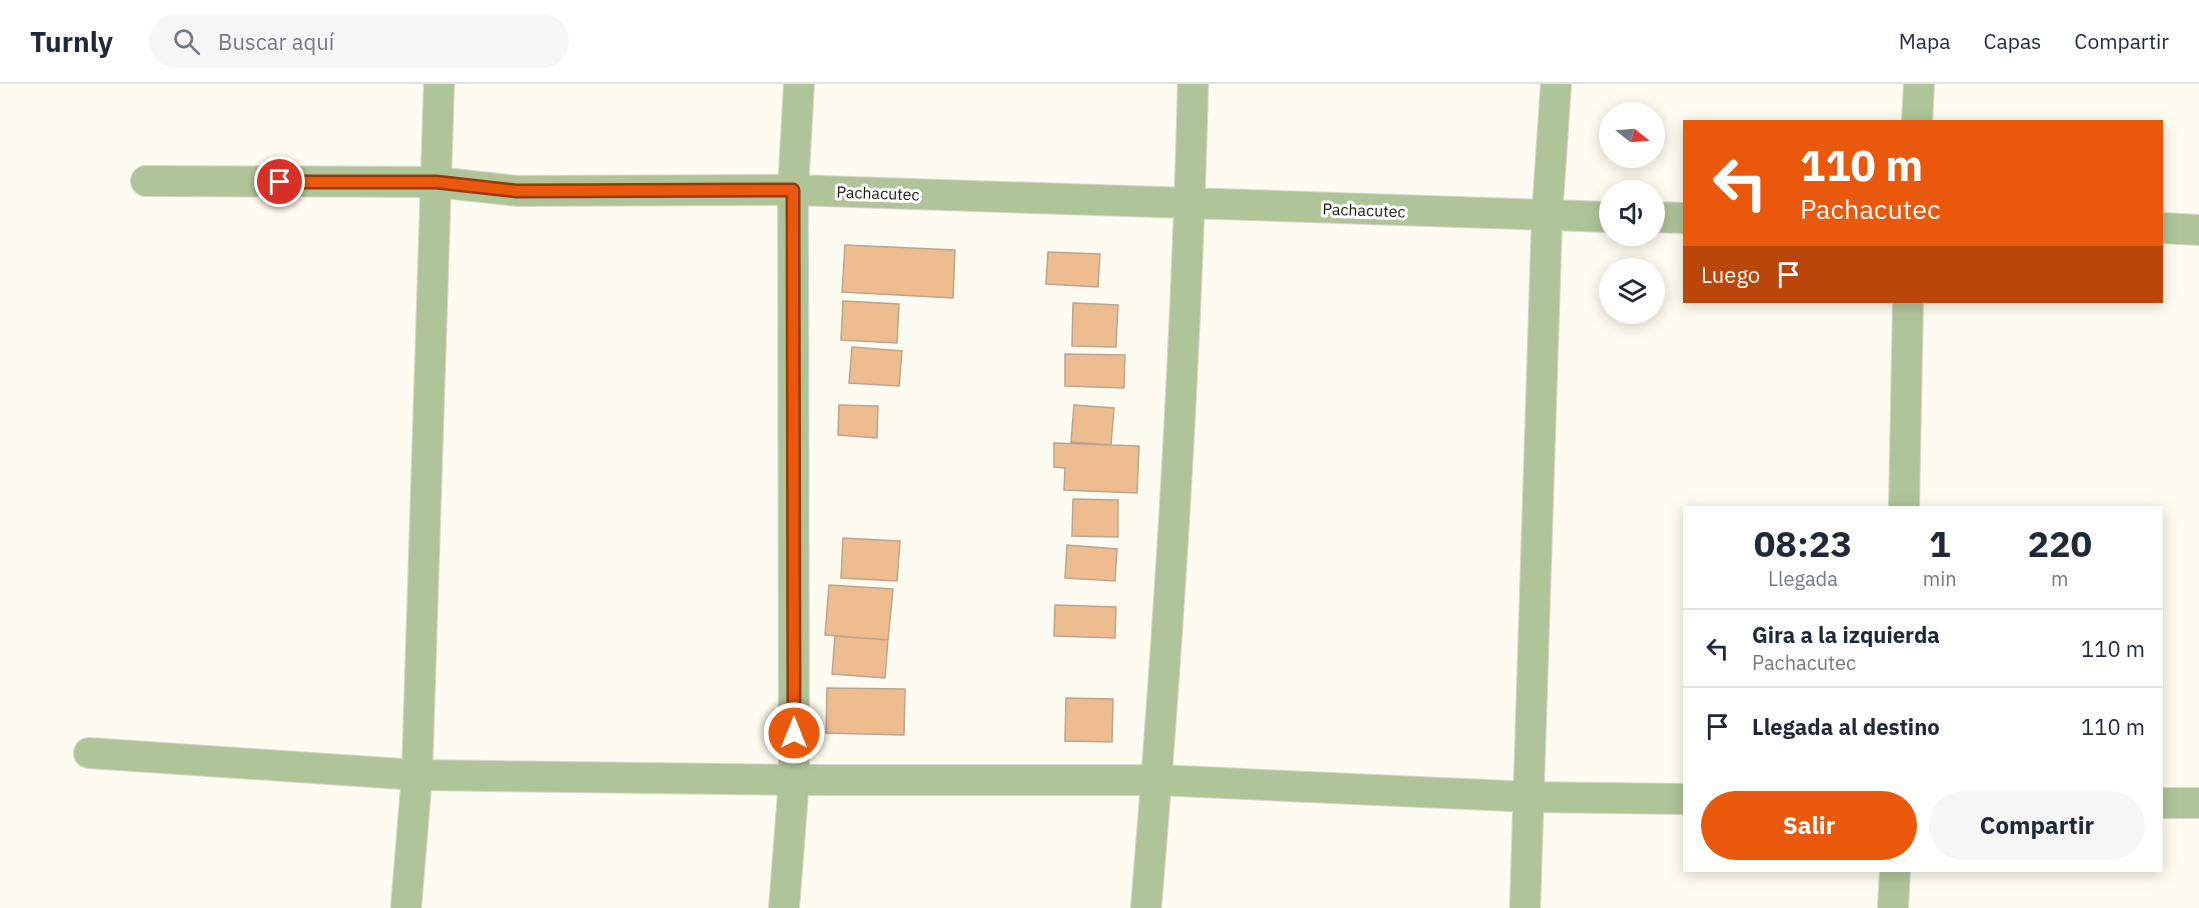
<!DOCTYPE html>
<html lang="es">
<head>
<meta charset="utf-8">
<style>
  :root { --surface:#fff; --page:#f6f6f7; --text:#1f2937; --muted:#747a83; --line:#e0e1e3; --accent:#ea580c }
  body { margin:0; font-family:"IBM Plex Sans",sans-serif; background:var(--page); color:var(--text); height:100vh; display:flex; flex-direction:column; font-size:22px; white-space:nowrap }
  * { box-sizing:border-box; margin:0 }
  p { font-size:20px; color:var(--muted) }
  .icon { flex:none; width:33px; height:33px; fill:none; stroke:currentColor; stroke-width:2; stroke-linecap:round; stroke-linejoin:round }
  .map { position:relative; flex:1; overflow:hidden }
  .panel { position:absolute; left:1683px; top:422px; width:480px; height:366px; display:flex; flex-direction:column; background:var(--surface); border-radius:0px; box-shadow:0 3px 15px #0003 }
  .panel>* { flex:none }
  .banner { position:absolute; left:1683px; top:36px; width:480px; height:183px; border-radius:0px; box-shadow:0 3px 15px #0003; background:#ea580c; color:#fff; overflow:hidden }
  .needle { width:39px; rotate:107deg }
  .buttons { position:absolute; left:1599px; top:18px; display:grid; gap:12px }
  .buttons a { display:grid; place-items:center; width:66px; height:66px; border-radius:50%; background:var(--surface); box-shadow:0 3px 15px #0003; font-size:30px }
  .pin { position:absolute; display:grid; place-items:center; width:51px; height:51px; color:#fff; margin:-26px; border:3px solid #fff; border-radius:50%; box-shadow:0 2px 6px #0007 }
  .me { position:absolute; width:66px; margin:-33px; rotate:0deg; stroke-linejoin:round; filter:drop-shadow(0 0 4px #0008) }
  .turn { display:flex; align-items:center; gap:21px; height:126px; padding:0 18px; font-size:27px }
  .turn .icon { width:78px; height:78px; stroke-width:2.5 }
  .turn b { display:block; font-size:42px; line-height:51px }
  .then { display:flex; align-items:center; height:57px; padding:0 18px; background:#0003; gap:12px; font-size:22px }
  .eta { display:flex; justify-content:space-evenly; align-items:center; height:102px; text-align:center }
  .eta b { font-size:36px; font-weight:700; line-height:42px }
  .button { display:flex; gap:12px; margin-top:auto; padding:12px 18px }
  .button a { flex:1; height:69px; border-radius:36px; background:var(--accent); color:#fff; font-size:24px; font-weight:700; line-height:69px; text-align:center }
  .button a+a { background:var(--page); color:var(--text) }
  ul { padding:0; list-style:none }
  li { display:flex; align-items:center; gap:18px; height:78px; padding:0 18px; border-top:2px solid var(--line) }
  li div { flex:1 }
  li b { display:block; font-size:22px }
  li em { font-style:normal }
  header { display:flex; align-items:center; gap:36px; box-sizing:border-box; height:84px; padding:0 30px; background:var(--surface); border-bottom:2px solid var(--line) }
  header strong { font-size:28px }
  nav { display:flex; gap:33px; margin-inline-start:auto; font-size:21px }
  .search { width:420px; height:54px; background:var(--page); display:flex; align-items:center; gap:15px; box-sizing:border-box; padding:0 21px; border-radius:33px; color:var(--muted); font-size:22px }
  .map>svg:first-child { display:block }
  .building { fill:#eebd8f; stroke:#bba591; stroke-width:1.5 }
  .lines { fill:none; stroke-linecap:round; stroke-linejoin:round }
  .street-casing { stroke:#d9d7cc; stroke-width:32 }
  .street { stroke:#afc599; stroke-width:30 }
  .route-casing { stroke:#983908; stroke-width:15 }
  .route { stroke:#ea580c; stroke-width:10 }
  .labels { text-anchor:middle; stroke-width:6; stroke-linejoin:round; paint-order:stroke }
  .street-label { font-size:16px; fill:#19170d; stroke:#fff }
</style>
</head>
<body>
<header>
<strong>Turnly</strong>
<div class="search"><svg class="icon" aria-label="search" viewBox="0 0 24 24"><circle cx="10" cy="10" r="6"/><path d="M15 15l6 6"/></svg>Buscar aquí</div>
<nav><a>Mapa</a><a>Capas</a><a>Compartir</a></nav>
</header>
<div class="map">
<svg width="2199" height="824" viewBox="0 0 2199 824">
  <rect width="100%" height="100%" fill="#fefbf0"/>
  <path class="building" d="M845,161l110,5 -2,48 -111,-6z
    M1048,168l52,2 -2,33 -52,-3z
    M843,217l56,3 -2,39 -56,-3z
    M1073,219l45,2 -2,42 -44,-1z
    M852,263l50,4 -3,35 -50,-3z
    M1065,270l60,1 -1,33 -59,-2z
    M839,321l39,1 -1,32 -39,-3z
    M1074,321l40,3 -3,37 -40,-3z
    M1054,359l85,3 -2,47 -73,-3 1,-22 -11,-1z
    M1073,415l45,1v37l-46,-1z
    M843,454l57,3 -3,40 -56,-3z
    M1067,461l50,4 -2,32 -50,-3z
    M829,501l64,4 -5,51 -63,-5z
    M1055,521l61,2 -1,31 -61,-2z
    M835,552l53,4 -3,38 -53,-4z
    M827,604l78,1 -1,46 -78,-2z
    M1066,614l47,1 -1,43 -47,-1z"/>
  <g class="lines">
    <defs>
      <path id="street" d="M1917,38l2,-38
        M146,97l290,1 81,9 276,-1 817,27
        M1654,133l30,1
        M2162,144l37,2
        M1904,423l4,-205
        M89,669l328,22 377,5h363l373,17 154,2
        M2162,719h37
        M406,824l11,-133 22,-691
        M784,824l10,-128 -1,-590 6,-106
        M1146,824c23,-274 40,-549 47,-824
        M1525,824l22,-692 9,-132
        M1893,824l2,-38"/>
    </defs>
    <use href="#street" class="street-casing"/>
    <use href="#street" class="street"/>
  </g>
  <g class="lines">
    <defs>
      <path id="route" d="M280,98h156l81,9 276,-1 1,543"/>
    </defs>
    <use href="#route" class="route-casing"/>
    <use href="#route" class="route"/>
  </g>
  <g class="labels">
    <g class="street-label">
      <text transform="translate(878 109) rotate(2)" y="6">Pachacutec</text>
      <text transform="translate(1364 126) rotate(2)" y="6">Pachacutec</text>
    </g>
  </g>
</svg>
<div class="buttons">
<a><svg class="needle" viewBox="-14 -14 28 28"><path d="M0-13l5 13h-10z" fill="#e53935"/><path d="M0 13l5-13h-10z" fill="#747a83"/></svg></a>
<a><svg class="icon" aria-label="sound" viewBox="0 0 24 24"><path d="M4 9h4l5-4v14l-5-4H4zM17 9q2 3 0 6"/></svg></a>
<a><svg class="icon" aria-label="layers" viewBox="0 0 24 24"><path d="M12 4l9 5-9 5-9-5zM3 14l9 5 9-5"/></svg></a>
</div>
<div class="pin" style="left:280px;top:98px;background:#d93025"><svg class="icon" aria-label="arrive" viewBox="0 0 24 24"><path d="M6 21V4h12l-3 4 3 4H6"/></svg></div>
<svg class="me" style="left:794px;top:649px" viewBox="-20 -20 40 40"><circle r="17" fill="#ea580c" stroke="#fff" stroke-width="3"/><path d="M0-11L8 9 0 5-8 9z" fill="#fff"/></svg>
<div class="banner">
<div class="turn"><svg class="icon" aria-label="left" viewBox="0 0 24 24"><path d="M17 20v-9H6M10 6l-5 5 5 5"/></svg><div><b>110 m</b>Pachacutec</div></div>
<div class="then">Luego<svg class="icon" aria-label="arrive" viewBox="0 0 24 24"><path d="M6 21V4h12l-3 4 3 4H6"/></svg></div>
</div>
<section class="panel">
<div class="eta">
<div><b>08:23</b><p>Llegada</p></div>
<div><b>1</b><p>min</p></div>
<div><b>220</b><p>m</p></div>
</div>
<ul>
<li><svg class="icon" aria-label="left" viewBox="0 0 24 24"><path d="M17 20v-9H6M10 6l-5 5 5 5"/></svg><div><b>Gira a la izquierda</b><p>Pachacutec</p></div><em>110 m</em></li>
<li><svg class="icon" aria-label="arrive" viewBox="0 0 24 24"><path d="M6 21V4h12l-3 4 3 4H6"/></svg><div><b>Llegada al destino</b></div><em>110 m</em></li>
</ul>
<div class="button"><a>Salir</a><a>Compartir</a></div>
</section>
</div>
</body>
</html>
